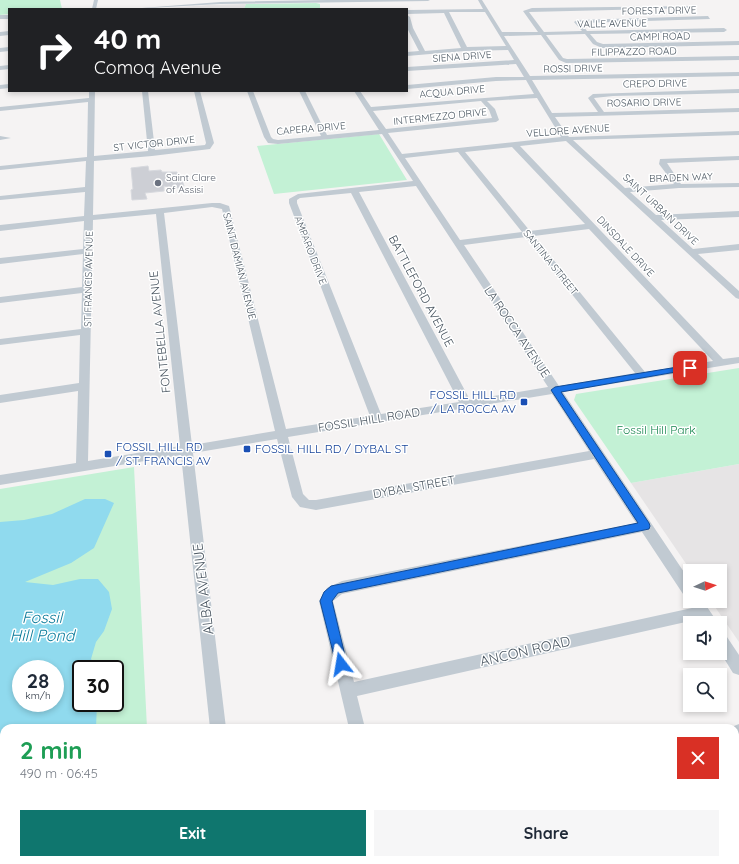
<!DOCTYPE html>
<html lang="en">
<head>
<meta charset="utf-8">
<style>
  :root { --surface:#fff; --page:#f6f6f7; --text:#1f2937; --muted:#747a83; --accent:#0f766e }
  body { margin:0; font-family:Quicksand,sans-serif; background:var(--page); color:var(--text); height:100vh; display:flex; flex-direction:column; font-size:15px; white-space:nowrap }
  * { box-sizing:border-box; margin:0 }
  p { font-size:13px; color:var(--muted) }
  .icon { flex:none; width:22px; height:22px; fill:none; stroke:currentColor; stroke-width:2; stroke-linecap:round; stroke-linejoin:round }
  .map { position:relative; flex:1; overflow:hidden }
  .sheet { position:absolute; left:0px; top:724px; width:739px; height:140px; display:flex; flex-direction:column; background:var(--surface); border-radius:12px 12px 0 0; box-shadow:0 2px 6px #0003 }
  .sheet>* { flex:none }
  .banner { position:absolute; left:8px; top:8px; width:400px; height:84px; border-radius:0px; box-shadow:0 2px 6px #0003; background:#202124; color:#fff; overflow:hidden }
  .needle { width:26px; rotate:86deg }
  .buttons { position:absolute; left:683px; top:564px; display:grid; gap:8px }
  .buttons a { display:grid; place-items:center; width:44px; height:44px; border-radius:0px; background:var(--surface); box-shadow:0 2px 6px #0003; font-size:20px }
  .speed { position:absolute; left:12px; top:660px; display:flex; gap:8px; font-size:20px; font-weight:700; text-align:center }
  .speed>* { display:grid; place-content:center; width:52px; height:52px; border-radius:50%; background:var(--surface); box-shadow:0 2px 6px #0003; line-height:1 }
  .speed small { font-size:10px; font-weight:400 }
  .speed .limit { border:2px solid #111; border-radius:6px; background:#fff; color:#111 }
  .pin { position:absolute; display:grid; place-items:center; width:34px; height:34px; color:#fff; margin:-17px; border-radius:8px; box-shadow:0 2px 6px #0006 }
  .me { position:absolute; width:44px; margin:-22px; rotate:346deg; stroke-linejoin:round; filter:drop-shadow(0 0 3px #0008) }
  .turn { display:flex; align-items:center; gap:14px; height:84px; padding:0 20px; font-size:18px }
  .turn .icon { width:52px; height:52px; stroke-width:2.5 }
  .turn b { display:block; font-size:28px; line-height:34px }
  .round { display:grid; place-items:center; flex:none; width:42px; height:42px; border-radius:0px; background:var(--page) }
  .headline { display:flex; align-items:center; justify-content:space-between; height:68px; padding:0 20px }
  h1 { font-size:24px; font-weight:700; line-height:30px; color:#1e9e55 }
  .button { display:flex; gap:8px; margin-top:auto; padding:8px 20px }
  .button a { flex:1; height:46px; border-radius:0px; background:var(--accent); color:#fff; font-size:16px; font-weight:700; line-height:46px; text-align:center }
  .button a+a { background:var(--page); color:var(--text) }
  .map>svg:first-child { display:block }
  .education { fill:#e6e4e5 }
  .green { fill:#c3f1d5; fill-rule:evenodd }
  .water { fill:#90daee; fill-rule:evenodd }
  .building { fill:#cdcfd5; stroke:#d7d9de }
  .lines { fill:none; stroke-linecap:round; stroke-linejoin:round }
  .minor { fill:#c1cad2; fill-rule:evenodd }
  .route { fill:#1a73e8; stroke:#114b97 }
  .worship-dot { fill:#6b7280; stroke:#fff; stroke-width:1.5 }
  .transit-dot { fill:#1a4fb4; stroke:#fff; stroke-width:1.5 }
  .labels { text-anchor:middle; stroke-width:3; stroke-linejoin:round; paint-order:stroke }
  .far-street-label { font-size:10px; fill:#4a5661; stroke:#fff }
  .far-worship-label { font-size:10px; fill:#5b616d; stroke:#fff; text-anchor:start }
  .street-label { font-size:12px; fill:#4a5661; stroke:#fff }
  .transit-label { font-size:12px; fill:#164399; stroke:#fff; text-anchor:start }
  .park-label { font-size:12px; fill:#17864f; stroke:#fff }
  .near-street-label { font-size:14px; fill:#4a5661; stroke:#fff }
  .near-water-label { font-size:16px; font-style:italic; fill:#0c7c9b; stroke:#fff }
</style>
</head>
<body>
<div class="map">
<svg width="739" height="864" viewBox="0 0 739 864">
  <rect width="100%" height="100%" fill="#f5f3f3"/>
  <path class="education" d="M246,4l-2,5 -77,-1 42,-3z
    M739,464v178l-28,-41h9v-30h-29l-60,-88z"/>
  <path class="green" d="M0,0h60l2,9h-53v5l-9,1z
    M316,3l4,1v5h-76l2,-5z
    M379,134l28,46 -133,14 -17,-48z
    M739,368v96l-108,19 -57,-83 2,-6z
    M134,467l13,261h-143v132h149v4h-153v-375zM21,669h34v34h-34zM81,669h34v34h-34z"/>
  <path class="water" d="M85,499h20l9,4 -20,45 -23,15 -46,19 28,3 27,-6h18l11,13 3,17 -8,22 -8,11 -5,17 7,10h-17v34h16l-1,25h-92v132h89v4h-93v-342l24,-2 28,-6zM21,669h34v34h-34z"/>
  <path class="building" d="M148,166l1,5 12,-1 1,2h15v2l4,2 3,10 -10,3 -10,-3v5l-19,2 2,6 -15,1 -1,-10 2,-1 -2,-21z"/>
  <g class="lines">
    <path class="minor" d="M94,0h4l-2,9h-4z
      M327,0h103l-2,1 -208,3 -91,5 91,-7z
      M478,0h4l20,32h36l-15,-21 9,-3 161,-2 2,2 -166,4 15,20 38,-1 -8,-9 3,-2 131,-4 2,3 -129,4 6,8 137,-3 3,2 -3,2 -134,2 7,8 6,2 136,-3v4l-137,3 -9,-4 -8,-10 -39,1 17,23 4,1 172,-3v4l-173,3 -7,-3 -18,-25 -37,1 26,40 209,-4v4l-207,4 20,33 46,-1 -10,-14 5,-4 146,-5v4l-126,3 -19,2 10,14 135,-4v4l-184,5 14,20 170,-6v4l-166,5 52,48 49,-4 -15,-20 1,-5 79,-3v4l-72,3 14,21 58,-1v4l-60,1 -49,4 26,23 83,-4v6l-78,3 32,29 46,-5v6l-41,4 41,37v8l-3,-1 -170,-157 -46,5 203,213 16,-2v6l-176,29 127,189v20h13l15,22h-16l-3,-4 -342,77 8,32h-16l-30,-127 8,-13 15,-7 294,-58 -42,-64 -278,51 -16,-3 -8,-10 -15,-58 -84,14 33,275h-16l-29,-273 -181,30v-10l76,-12 2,-72 -78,12v-8l79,-12 1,-48 -80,10v-6l81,-10 1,-36 -82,10v-6l82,-10 1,-33 -83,10v-6l83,-9 1,-28 -84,10v-6l84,-9 1,-24 -85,8v-4l85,-9 1,-26 -86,9v-4l87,-9 1,-55 -88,9v-4l89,-9v-7h6l-1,65 54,-5 -6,-60h6l7,59 50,-5 1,-2 -12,-52h6l14,52 -4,6 -58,7 -58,5 -1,54 119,-12h8l9,3 57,223 84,-13 -81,-213v-4l9,-5 115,-13 -31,-47 -104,10 -10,-1 -4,-6 -17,-46h6l18,46 2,2 5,1 43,-4 -22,-45h6l22,44 52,-5 -25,-39h6l11,16 163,-13 -8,-14 -30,1 -89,8v-4l89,-8h28l-8,-13 -109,7v-4l107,-7 -6,-10 -43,1 -58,5v-4l12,-1 -12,-23v-13l3,2 3,11 12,23 36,-3 -17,-35 -37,1v-4l76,-1zM449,12h36l21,34 -39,1zM537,98l24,39 -159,17 -14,-21 108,-11 3,-2 -4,-11 -8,-8zM481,101l8,9 3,8 -106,11 -13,-18zM512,147l73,77 -55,7 -65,-79zM458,152l64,80 -62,8 -55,-82zM416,186l132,201 -78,13 -111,-208zM351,193l108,209 -78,12 -84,-211v-3l3,-2zM212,207l10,2 53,222 -83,14 -28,-232zM156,214l24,232 -92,15 5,-241zM589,229l124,132 -68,11 -111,-136zM526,237l109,136 -76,13 -95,-141zM552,394l37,57 -273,49h-7l-6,-6 -15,-57zM642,532l43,65 4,2 -1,2 4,7 -338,74 -21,-81 9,-7z
      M0,15h9v4h-9z
      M9,31v4l-9,1v-4z
      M9,47v4l-9,1v-4z
      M9,65v4l-9,1v-4z
      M9,84v4l-9,1v-4z
      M0,136l11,2 -11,2z
      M720,632l5,2 14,21v20l-6,-2 -13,-21z
      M739,724v16l-4,1v-13h-6z
      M224,860h20v4h-20z
      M381,860h20l1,4h-20z"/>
  </g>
  <path class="route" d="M690,365l3,1v3l-132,23 88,131 1,3 -1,3 -311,64 -6,8 15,63 -2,4 -4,1 -4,-1 -17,-67 4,-9 7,-6 307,-63 -87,-133 4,-3z"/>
  <circle class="worship-dot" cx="158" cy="183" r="4"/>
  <g class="transit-dot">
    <rect x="520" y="398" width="8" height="8" rx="2"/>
    <rect x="243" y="445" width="8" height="8" rx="2"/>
    <rect x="104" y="450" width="8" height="8" rx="2"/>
  </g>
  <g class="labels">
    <g class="far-street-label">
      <text transform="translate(659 10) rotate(-1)" y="4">FORESTA DRIVE</text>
      <text transform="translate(612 23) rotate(-1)" y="4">VALLE AVENUE</text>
      <text transform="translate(660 36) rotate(-1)" y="4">CAMPI ROAD</text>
      <text transform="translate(634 51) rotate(-1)" y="4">FILIPPAZZO ROAD</text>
      <text transform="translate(462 56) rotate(-4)" y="4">SIENA DRIVE</text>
      <text transform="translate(573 68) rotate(-1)" y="4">ROSSI DRIVE</text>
      <text transform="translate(655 83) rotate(-1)" y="4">CREPO DRIVE</text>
      <text transform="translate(452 91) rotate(-5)" y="4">ACQUA DRIVE</text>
      <text transform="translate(644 102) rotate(-1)" y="4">ROSARIO DRIVE</text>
      <text transform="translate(440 116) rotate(-6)" y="4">INTERMEZZO DRIVE</text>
      <text transform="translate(311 128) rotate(-5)" y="4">CAPERA DRIVE</text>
      <text transform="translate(568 130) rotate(-4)" y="4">VELLORE AVENUE</text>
      <text transform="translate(154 143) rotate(-6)" y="4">ST VICTOR DRIVE</text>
      <text transform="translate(681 177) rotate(-2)" y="4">BRADEN WAY</text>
      <text transform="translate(661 209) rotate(43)" y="4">SAINT URBAIN DRIVE</text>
      <text transform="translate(626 246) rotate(47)" y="4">DINSDALE DRIVE</text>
      <text transform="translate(311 250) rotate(69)" y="4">AMPARO DRIVE</text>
      <text transform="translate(551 262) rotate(51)" y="4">SANTINA STREET</text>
      <text transform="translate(240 266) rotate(76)" y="4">SAINT DAMIAN AVENUE</text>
      <text transform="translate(88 279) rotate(-89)" y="4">ST FRANCIS AVENUE</text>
    </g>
    <g class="far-worship-label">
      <text x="166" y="181">Saint Clare<tspan x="166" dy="12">of Assisi</tspan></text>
    </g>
    <g class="street-label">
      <text transform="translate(421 291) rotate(62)" y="4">BATTLEFORD AVENUE</text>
      <text transform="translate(160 332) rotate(-96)" y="4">FONTEBELLA AVENUE</text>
      <text transform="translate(517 332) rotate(56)" y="4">LA ROCCA AVENUE</text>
      <text transform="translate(369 420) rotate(-9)" y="4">FOSSIL HILL ROAD</text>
      <text transform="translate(414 487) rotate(-10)" y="4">DYBAL STREET</text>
    </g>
    <g class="transit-label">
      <text x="516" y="399" text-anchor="end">FOSSIL HILL RD<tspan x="516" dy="14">/ LA ROCCA AV</tspan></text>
      <text x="116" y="451">FOSSIL HILL RD<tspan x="116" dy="14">/ ST. FRANCIS AV</tspan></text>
      <text x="255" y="453">FOSSIL HILL RD / DYBAL ST</text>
    </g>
    <g class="park-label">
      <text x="656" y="434">Fossil Hill Park</text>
    </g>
    <g class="near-street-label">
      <text transform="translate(203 589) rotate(-97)" y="5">ALBA AVENUE</text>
      <text transform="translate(525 651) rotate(-13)" y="5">ANCON ROAD</text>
    </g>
    <g class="near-water-label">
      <text x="42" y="623">Fossil<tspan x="42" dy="18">Hill Pond</tspan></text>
    </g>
  </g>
</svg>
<div class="buttons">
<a><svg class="needle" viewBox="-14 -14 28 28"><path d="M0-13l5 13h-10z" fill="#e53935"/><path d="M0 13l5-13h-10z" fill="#747a83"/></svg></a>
<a><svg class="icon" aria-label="sound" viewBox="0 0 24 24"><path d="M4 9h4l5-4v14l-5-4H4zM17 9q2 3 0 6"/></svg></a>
<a><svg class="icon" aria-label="search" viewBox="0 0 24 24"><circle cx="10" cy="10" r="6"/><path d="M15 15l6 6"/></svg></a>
</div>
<div class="speed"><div>28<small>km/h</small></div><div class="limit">30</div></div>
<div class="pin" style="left:690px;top:368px;background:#d93025"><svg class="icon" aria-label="arrive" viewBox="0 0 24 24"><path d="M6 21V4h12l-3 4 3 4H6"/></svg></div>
<svg class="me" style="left:341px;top:664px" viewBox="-20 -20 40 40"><path d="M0-17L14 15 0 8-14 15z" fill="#1a73e8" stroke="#fff" stroke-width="4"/></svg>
<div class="banner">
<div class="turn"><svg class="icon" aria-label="right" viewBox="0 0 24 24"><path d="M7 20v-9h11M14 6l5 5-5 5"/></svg><div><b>40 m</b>Comoq Avenue</div></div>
</div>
<section class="sheet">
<div class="headline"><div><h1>2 min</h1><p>490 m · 06:45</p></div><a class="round" style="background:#d93025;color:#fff"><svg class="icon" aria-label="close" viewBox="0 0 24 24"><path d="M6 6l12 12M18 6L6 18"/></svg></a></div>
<div class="button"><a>Exit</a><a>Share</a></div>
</section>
</div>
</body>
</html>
